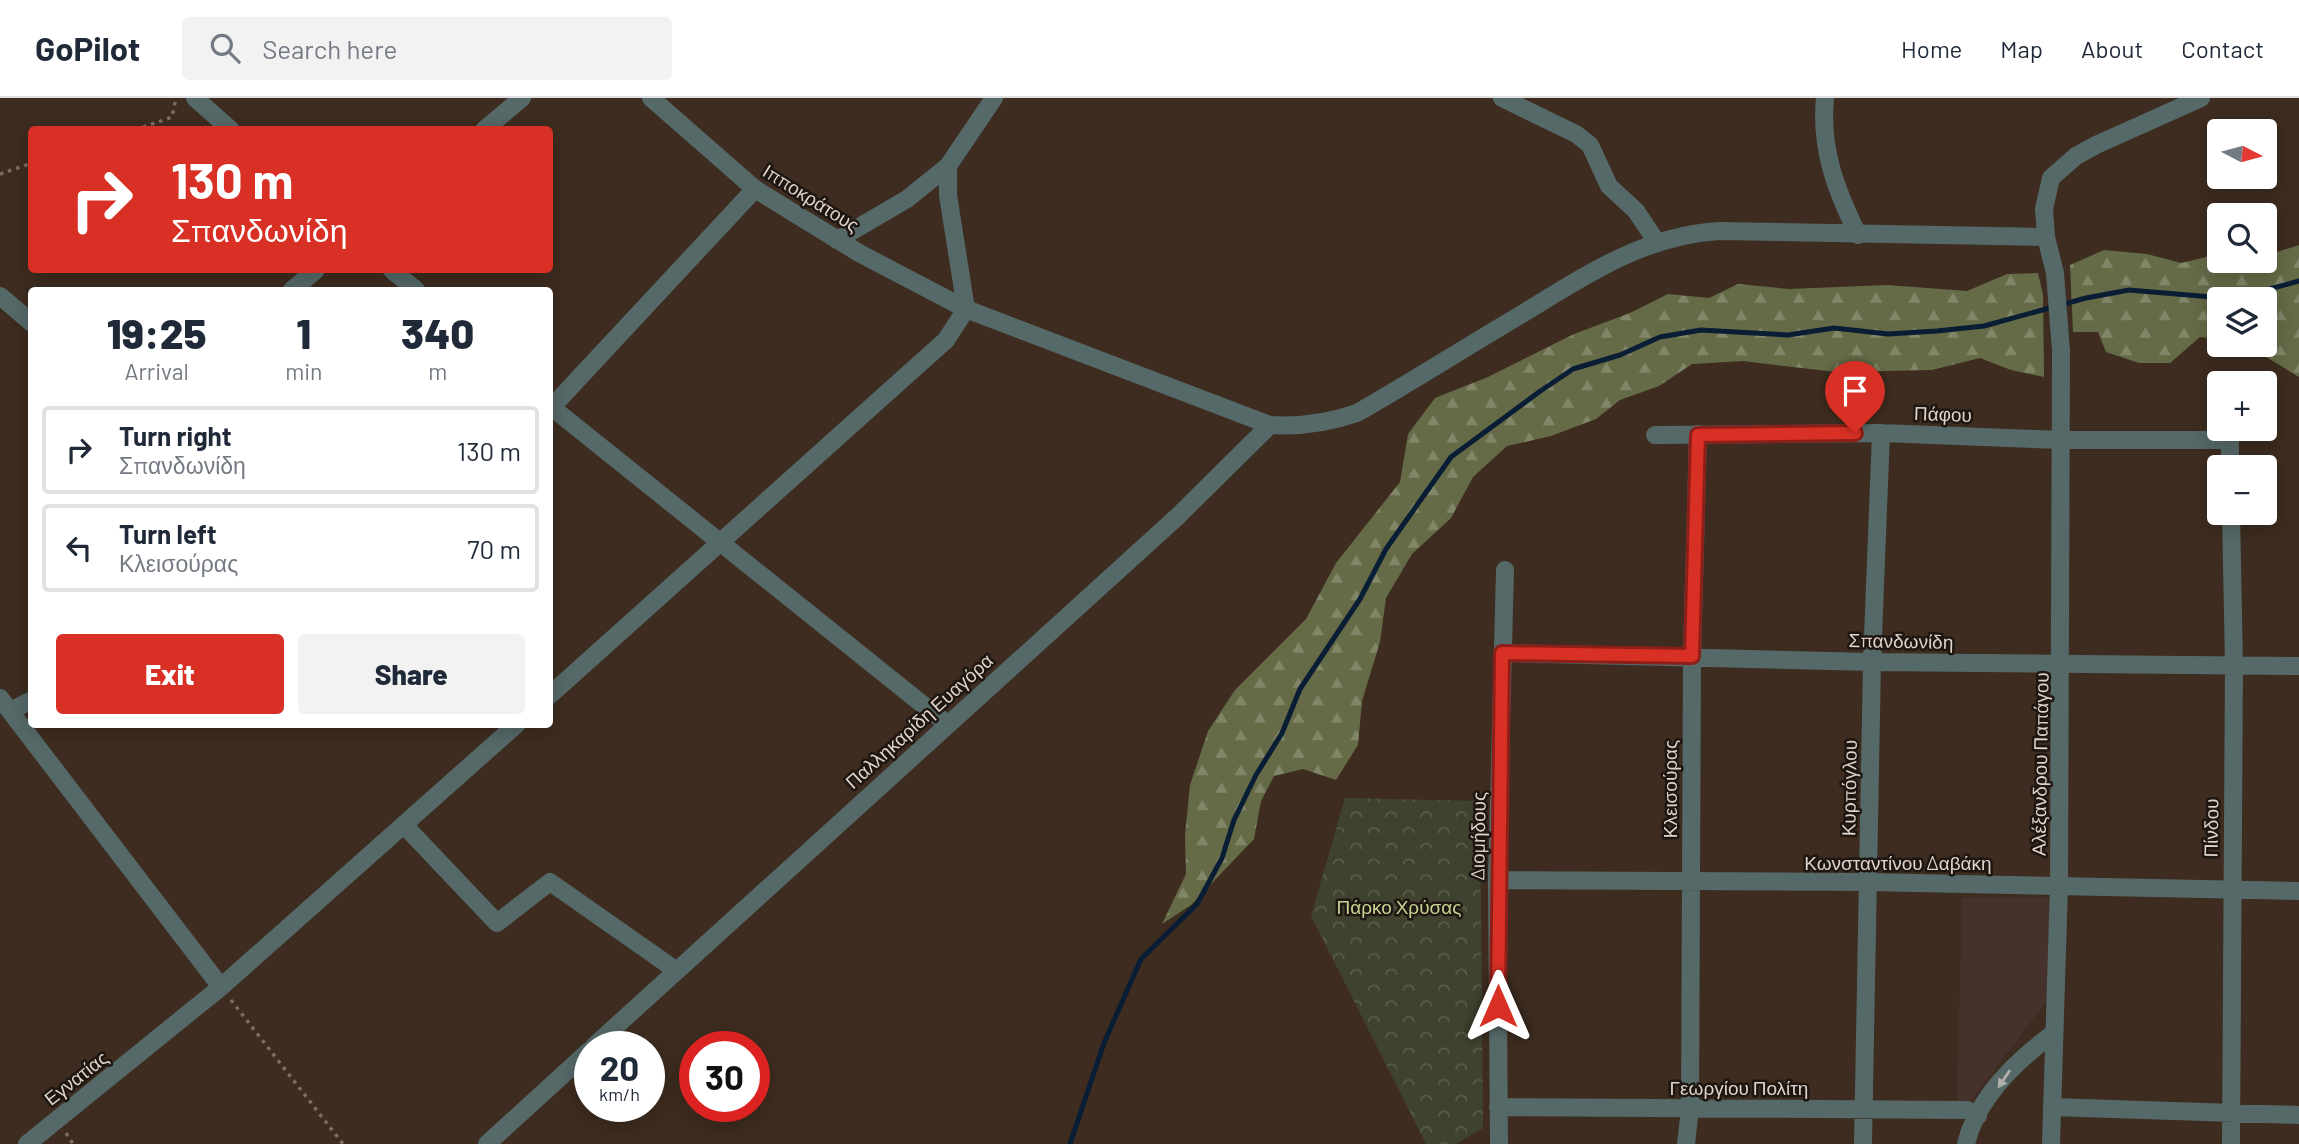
<!DOCTYPE html>
<html lang="en">
<head>
<meta charset="utf-8">
<style>
  :root { --surface:#fff; --page:#f2f2f3; --text:#1f2937; --muted:#747a83; --line:#e0e1e3; --accent:#d93025 }
  body { margin:0; font-family:Barlow,sans-serif; background:var(--page); color:var(--text); height:100vh; display:flex; flex-direction:column; font-size:26px; white-space:nowrap }
  * { box-sizing:border-box; margin:0 }
  p { font-size:23px; color:var(--muted) }
  .icon { flex:none; width:38px; height:38px; fill:none; stroke:currentColor; stroke-width:2; stroke-linecap:round; stroke-linejoin:round }
  .map { position:relative; flex:1; overflow:hidden }
  .panel { position:absolute; left:28px; top:189px; width:525px; height:441px; display:flex; flex-direction:column; background:var(--surface); border-radius:7px; box-shadow:0 4px 18px #0003 }
  .panel>* { flex:none }
  .banner { position:absolute; left:28px; top:28px; width:525px; height:147px; border-radius:7px; box-shadow:0 4px 18px #0003; background:#d93025; color:#fff; overflow:hidden }
  .needle { width:46px; rotate:96deg }
  .fabs { position:absolute; left:2207px; top:21px; display:grid; gap:14px }
  .fabs a { display:grid; place-items:center; width:70px; height:70px; border-radius:7px; background:var(--surface); box-shadow:0 4px 18px #0003; font-size:35px }
  .speed { position:absolute; left:574px; top:933px; display:flex; gap:14px; font-size:35px; font-weight:700; text-align:center }
  .speed>* { display:grid; place-content:center; width:91px; height:91px; border-radius:50%; background:var(--surface); box-shadow:0 4px 18px #0003; line-height:1 }
  .speed small { font-size:18px; font-weight:400 }
  .speed .limit { border:10px solid #d22; background:#fff; color:#111 }
  .pin { position:absolute; display:grid; place-items:center; width:60px; height:60px; color:#fff; margin:-72px -30px; border-radius:50% 50% 50% 0; rotate:-45deg; box-shadow:0 0 7px #0007 }
  .pin .icon { rotate:45deg }
  .me { position:absolute; width:77px; margin:-38px; rotate:0deg; stroke-linejoin:round; filter:drop-shadow(0 0 5px #0008) }
  .turn { display:flex; align-items:center; gap:24px; height:147px; padding:0 28px; font-size:32px }
  .turn .icon { width:91px; height:91px; stroke-width:2.5 }
  .turn b { display:block; font-size:49px; line-height:60px }
  .eta { display:flex; justify-content:space-evenly; align-items:center; height:119px; text-align:center }
  .eta b { font-size:42px; font-weight:800; line-height:49px }
  .action { display:flex; gap:14px; margin-top:auto; padding:14px 28px }
  .action a { flex:1; height:80px; border-radius:7px; background:var(--accent); color:#fff; font-size:28px; font-weight:800; line-height:80px; text-align:center }
  .action a+a { background:var(--page); color:var(--text) }
  ul { padding:0; list-style:none }
  li { display:flex; align-items:center; gap:21px; height:88px; margin:0 14px 10px; padding:0 14px; border:4px solid var(--line); border-radius:7px }
  li div { flex:1 }
  li b { display:block; font-size:26px }
  li em { font-style:normal }
  header { display:flex; align-items:center; gap:42px; box-sizing:border-box; height:98px; padding:0 35px; background:var(--surface); border-bottom:2px solid var(--line) }
  header strong { font-size:33px }
  nav { display:flex; gap:38px; margin-inline-start:auto; font-size:24px }
  .search { width:490px; height:63px; background:var(--page); display:flex; align-items:center; gap:18px; box-sizing:border-box; padding:0 24px; border-radius:7px; color:var(--muted); font-size:26px }
  .map>svg:first-child { display:block }
  .education { fill:#46322d }
  .forest { fill:url(#forest-firs) }
  .park { fill:url(#park-crowns) }
  .lines { fill:none; stroke-linecap:round; stroke-linejoin:round }
  .stream { stroke:#091d35; stroke-width:5 }
  .path { stroke:#7c6d61; stroke-width:3.5; stroke-dasharray:3.5 5; stroke-linecap:butt }
  .minor { stroke:#556968; stroke-width:18 }
  .tertiary { stroke:#556968; stroke-width:18 }
  .oneway { fill:#afaea8 }
  .route-casing { stroke:#8d1f18; stroke-width:18 }
  .route { stroke:#d93025; stroke-width:12 }
  .labels { text-anchor:middle; stroke-width:5; stroke-linejoin:round; paint-order:stroke }
  .street-label { font-size:19px; fill:#dfd3cb; stroke:#1e1611 }
  .park-label { font-size:19px; fill:#c8d294; stroke:#1e1611 }
</style>
</head>
<body>
<header>
<strong>GoPilot</strong>
<div class="search"><svg class="icon" aria-label="search" viewBox="0 0 24 24"><circle cx="10" cy="10" r="6"/><path d="M15 15l6 6"/></svg>Search here</div>
<nav><a>Home</a><a>Map</a><a>About</a><a>Contact</a></nav>
</header>
<div class="map">
<svg width="2299" height="1046" viewBox="0 0 2299 1046">
  <defs>
    <pattern id="forest-firs" width="22" height="20" patternUnits="userSpaceOnUse" patternTransform="scale(1.75)"><rect width="22" height="20" fill="#656b47"/><path d="M5 1l3.5 6h-7zM16 11l3.5 6h-7z" fill="#828669"/></pattern>
    <pattern id="park-crowns" width="20" height="18" patternUnits="userSpaceOnUse" patternTransform="scale(1.75)"><rect width="20" height="18" fill="#3f422e"/><path d="M2 6a3 3 0 1 1 6 0M12 15a3 3 0 1 1 6 0" fill="none" stroke="#5a5c4b"/></pattern>
  </defs>
  <rect width="100%" height="100%" fill="#3d2c1f"/>
  <path class="education" d="M2052,799l-1,98 -77,102 -7,6 -6,1 -4,-4 5,-202z"/>
  <path class="forest" d="M2299,147v132l-53,-32h18v-46h-45v40l-19,-2 -30,26h-31l-33,-11 -8,-20h-25l-3,-67 34,-15 43,4 34,9 38,-9v7h45l1,-5z
    M2038,175l5,22 1,82 -33,-7 -31,-12 -48,12 -96,2 -93,-11 -51,3 -33,22 -39,14 -24,19 -45,17 -44,10 -34,31 -22,41 -39,36 -26,44 -6,44 -18,59 -4,44 -22,35 -33,-11 -29,7 -13,25 -7,38 -63,66 -29,19 24,-50 -1,-39 5,-50 18,-54 27,-41 71,-71 30,-56 64,-81 8,-48 27,-36 53,-21 86,-43 56,-21 38,-19 41,4 29,-14 51,5 98,-4 80,6 40,-17z"/>
  <path class="park" d="M1345,700l135,3 3,327 -27,16h-30l-115,-228z"/>
  <g class="lines">
    <path class="stream" d="M1070,1046l34,-101 37,-84 56,-55 25,-46 12,-38 22,-45 26,-42 18,-44 60,-90 26,-50 65,-92 88,-65 34,-23 47,-14 40,-18 41,-7 87,5 46,-7 54,6 49,-3 47,-5 102,-28 43,-8 83,7 43,-4 44,-12"/>
    <path class="path" d="M135,32l37,-13 4,-19
      M0,76l32,-11
      M231,902l112,144
      M66,1035l7,11"/>
    <path class="minor" d="M195,0l36,32
      M1502,0l74,36 14,11 19,41 27,25 20,30
      M1825,0c-5,51 11,92 33,137
      M484,32l38,-32
      M837,142l70,-41 41,-33 46,-68
      M392,172l24,20
      M292,192l24,-20
      M0,198l32,27
      M550,308l397,318
      M550,311l205,-220
      M1655,337l226,-2 180,7h169v27
      M1502,555l370,9 427,4
      M550,597l396,-355 20,-31 -18,-114v-29
      M0,600l221,289
      M10,613l22,-11
      M404,727l93,98 53,-41 127,89
      M1497,782l372,2 430,9
      M594,948l583,-529 93,-92
      M1498,1009l469,3 11,6
      M2052,1009l247,8
      M27,1046l194,-157 296,-263
      M487,1046l103,-94
      M1499,1046l-2,-264 8,-310
      M1686,1046l4,-35 2,-453 6,-222
      M1863,1046l9,-482 9,-229
      M2231,1046l3,-478 -3,-153"/>
    <path class="tertiary" d="M651,0l104,91 104,64 107,56 304,116c31,2 58,-2 87,-12 54,-31 106,-64 160,-96 65,-39 123,-81 202,-86l327,6
      M1966,1046c11,-46 51,-84 88,-111
      M2051,1046l8,-258 2,-535 -6,-78 -9,-36 -2,-28 7,-31 25,-22 20,-11 105,-47"/>
  </g>
  <defs><path id="oneway-solid" d="M-6-.8H1V-3.2L6.5 0L1 3.2V.8H-6Z" transform="scale(1.75)"/></defs>
  <use class="oneway" href="#oneway-solid" transform="translate(2004 981) rotate(124)"/>
  <g class="lines">
    <defs>
      <path id="route" d="M1498,908l4,-353 190,3 6,-221 157,-2"/>
    </defs>
    <use href="#route" class="route-casing"/>
    <use href="#route" class="route"/>
  </g>
  <g class="labels">
    <g class="street-label">
      <text transform="translate(811 100) rotate(32)" y="7">Ιπποκράτους</text>
      <text transform="translate(1943 316) rotate(2)" y="7">Πάφου</text>
      <text transform="translate(1901 543) rotate(1)" y="7">Σπανδωνίδη</text>
      <text transform="translate(919 623) rotate(-42)" y="7">Παλληκαρίδη Ευαγόρα</text>
      <text transform="translate(2040 666) rotate(-89)" y="7">Αλέξανδρου Παπάγου</text>
      <text transform="translate(1849 690) rotate(-89)" y="7">Κυρπόγλου</text>
      <text transform="translate(1670 691) rotate(-90)" y="7">Κλεισούρας</text>
      <text transform="translate(2211 730) rotate(-89)" y="7">Πίνδου</text>
      <text transform="translate(1478 738) rotate(-89)" y="7">Διομήδους</text>
      <text x="1898" y="772">Κωνσταντίνου Δαβάκη</text>
      <text transform="translate(76 980) rotate(-38)" y="7">Εγνατίας</text>
      <text x="1739" y="997">Γεωργίου Πολίτη</text>
    </g>
    <g class="park-label">
      <text x="1399" y="816">Πάρκο Χρύσας</text>
    </g>
  </g>
</svg>
<div class="fabs">
<a><svg class="needle" viewBox="-14 -14 28 28"><path d="M0-13l5 13h-10z" fill="#e53935"/><path d="M0 13l5-13h-10z" fill="#747a83"/></svg></a>
<a><svg class="icon" aria-label="search" viewBox="0 0 24 24"><circle cx="10" cy="10" r="6"/><path d="M15 15l6 6"/></svg></a>
<a><svg class="icon" aria-label="layers" viewBox="0 0 24 24"><path d="M12 4l9 5-9 5-9-5zM3 14l9 5 9-5"/></svg></a>
<a>+</a>
<a>−</a>
</div>
<div class="speed"><div>20<small>km/h</small></div><div class="limit">30</div></div>
<div class="pin" style="left:1855px;top:335px;background:#d93025"><svg class="icon" aria-label="arrive" viewBox="0 0 24 24"><path d="M6 21V4h12l-3 4 3 4H6"/></svg></div>
<svg class="me" style="left:1498px;top:908px" viewBox="-20 -20 40 40"><path d="M0-17L14 15 0 8-14 15z" fill="#d93025" stroke="#fff" stroke-width="4"/></svg>
<div class="banner">
<div class="turn"><svg class="icon" aria-label="right" viewBox="0 0 24 24"><path d="M7 20v-9h11M14 6l5 5-5 5"/></svg><div><b>130 m</b>Σπανδωνίδη</div></div>
</div>
<section class="panel">
<div class="eta">
<div><b>19:25</b><p>Arrival</p></div>
<div><b>1</b><p>min</p></div>
<div><b>340</b><p>m</p></div>
</div>
<ul>
<li><svg class="icon" aria-label="right" viewBox="0 0 24 24"><path d="M7 20v-9h11M14 6l5 5-5 5"/></svg><div><b>Turn right</b><p>Σπανδωνίδη</p></div><em>130 m</em></li>
<li><svg class="icon" aria-label="left" viewBox="0 0 24 24"><path d="M17 20v-9H6M10 6l-5 5 5 5"/></svg><div><b>Turn left</b><p>Κλεισούρας</p></div><em>70 m</em></li>
</ul>
<div class="action"><a>Exit</a><a>Share</a></div>
</section>
</div>
</body>
</html>
